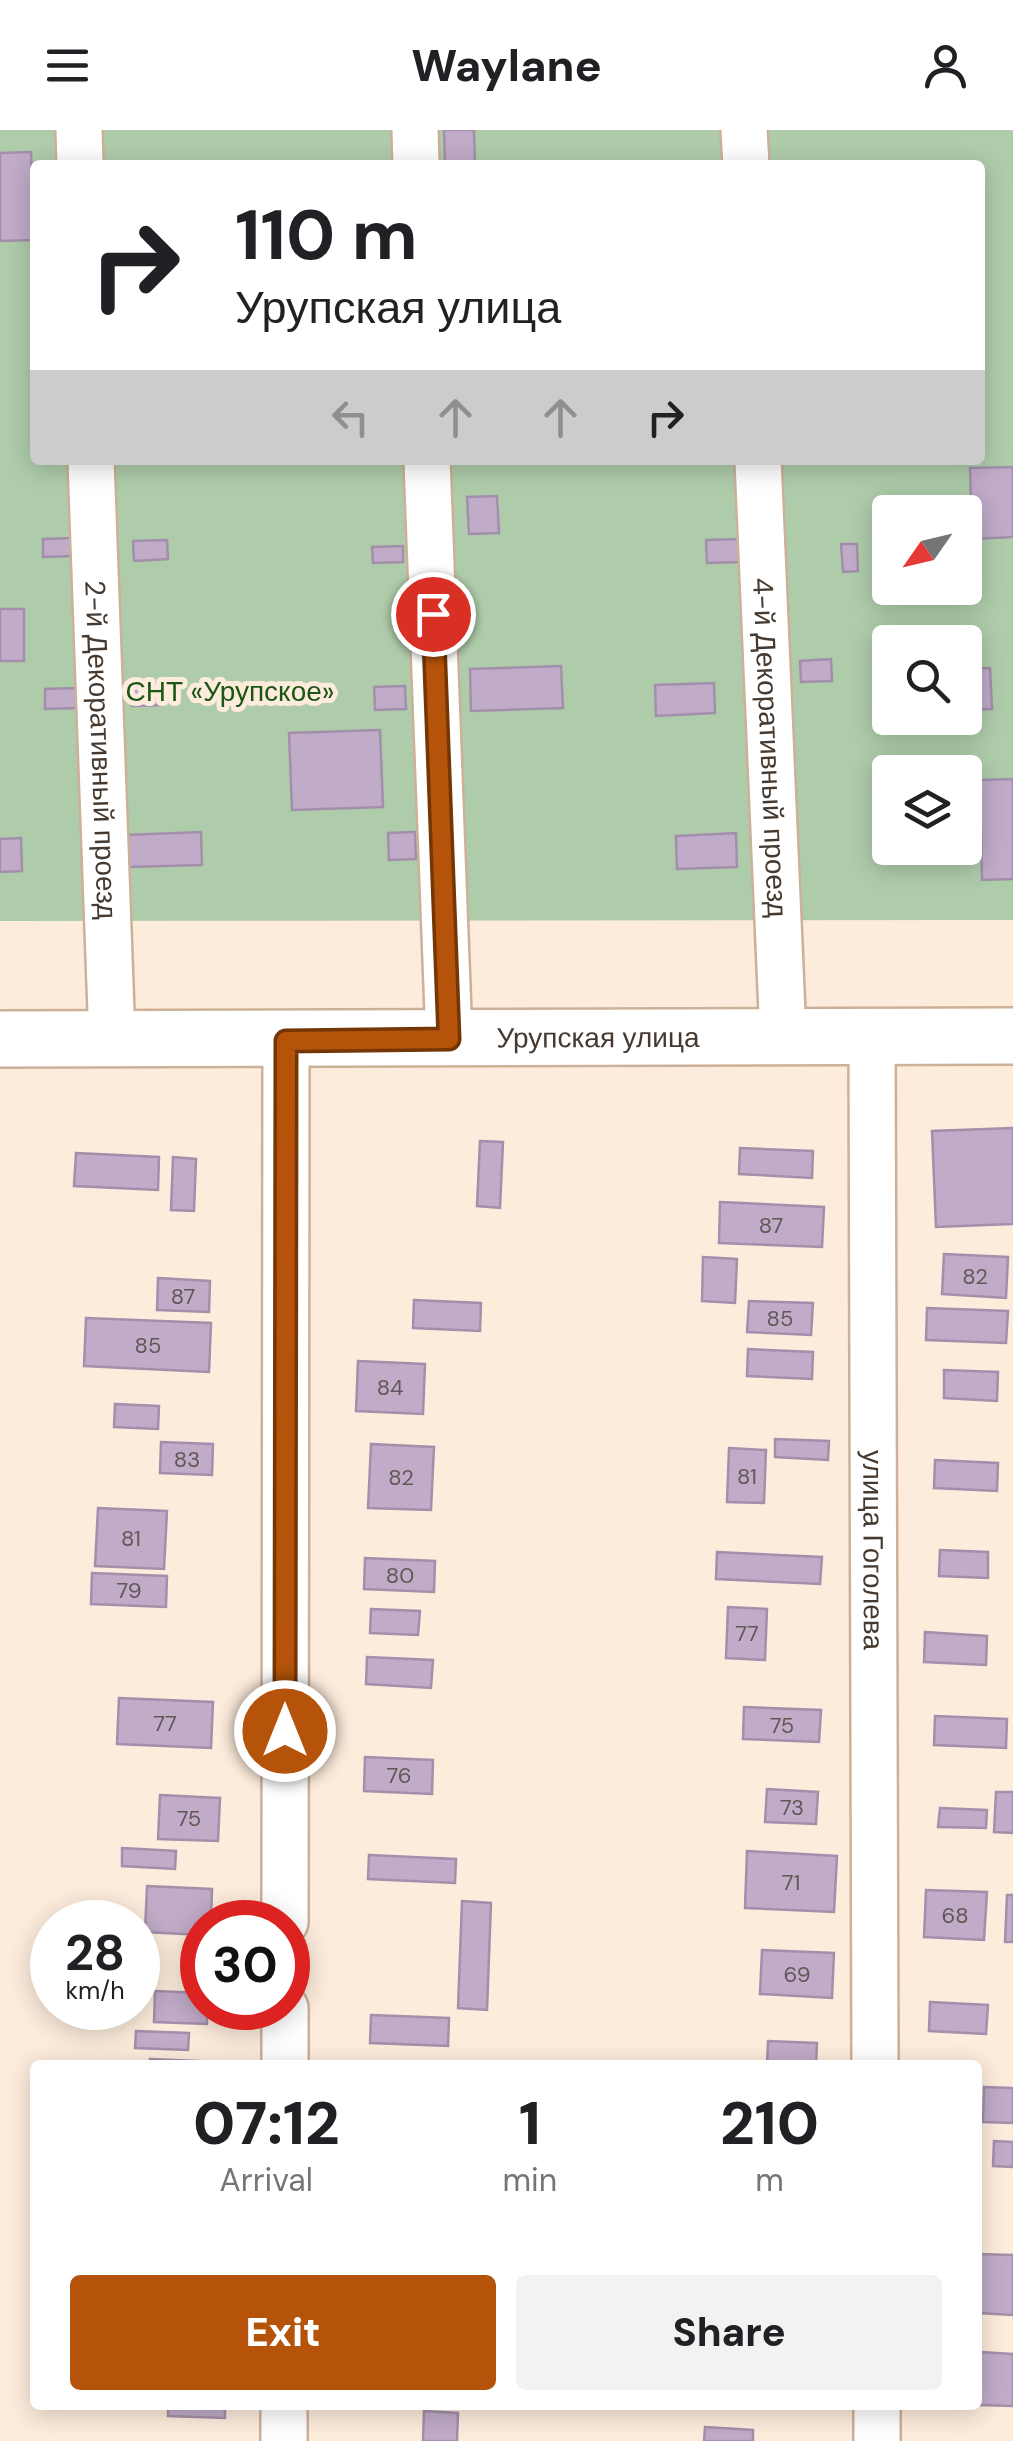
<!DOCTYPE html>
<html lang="en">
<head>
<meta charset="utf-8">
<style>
  :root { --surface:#fff; --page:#f2f2f2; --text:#202124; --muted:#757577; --accent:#b45309 }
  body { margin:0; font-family:"DM Sans",sans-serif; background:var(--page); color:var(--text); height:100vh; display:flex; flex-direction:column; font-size:38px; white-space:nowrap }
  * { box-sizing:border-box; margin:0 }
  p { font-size:32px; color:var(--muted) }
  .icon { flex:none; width:55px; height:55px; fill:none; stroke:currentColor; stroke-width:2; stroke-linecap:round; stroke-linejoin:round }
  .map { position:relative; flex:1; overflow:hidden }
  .details { position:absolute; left:30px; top:1930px; width:952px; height:350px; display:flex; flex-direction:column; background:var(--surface); border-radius:10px; box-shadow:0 5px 25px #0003 }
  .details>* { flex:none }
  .top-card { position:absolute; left:30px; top:30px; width:955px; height:305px; border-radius:10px; box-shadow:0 5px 25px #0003; background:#fff; color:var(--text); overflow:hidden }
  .needle { width:65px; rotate:236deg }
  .buttons { position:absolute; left:872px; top:365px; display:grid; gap:20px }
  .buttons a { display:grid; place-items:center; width:110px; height:110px; border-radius:10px; background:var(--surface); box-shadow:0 5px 25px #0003; font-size:50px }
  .speed { position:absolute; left:30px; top:1770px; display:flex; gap:20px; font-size:50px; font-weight:700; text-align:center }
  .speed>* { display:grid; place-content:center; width:130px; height:130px; border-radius:50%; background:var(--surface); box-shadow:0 5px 25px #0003; line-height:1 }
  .speed small { font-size:25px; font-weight:400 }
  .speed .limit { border:15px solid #d22; background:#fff; color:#111 }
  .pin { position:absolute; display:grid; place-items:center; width:85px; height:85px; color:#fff; margin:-42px; border:5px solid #fff; border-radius:50%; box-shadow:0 2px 10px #0007 }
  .me { position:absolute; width:110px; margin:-55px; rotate:0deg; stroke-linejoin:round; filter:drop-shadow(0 0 8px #0008) }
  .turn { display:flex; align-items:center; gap:35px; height:210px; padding:0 40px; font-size:45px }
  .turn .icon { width:130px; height:130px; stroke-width:2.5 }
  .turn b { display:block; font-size:70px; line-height:85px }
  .lanes { display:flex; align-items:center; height:95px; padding:0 40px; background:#0003; justify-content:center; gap:50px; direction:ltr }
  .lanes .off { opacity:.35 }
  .eta { display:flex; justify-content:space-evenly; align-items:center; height:170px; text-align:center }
  .eta b { font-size:60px; font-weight:800; line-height:70px }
  .button { display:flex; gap:20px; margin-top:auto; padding:20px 40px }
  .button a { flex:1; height:115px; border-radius:10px; background:var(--accent); color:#fff; font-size:40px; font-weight:800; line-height:115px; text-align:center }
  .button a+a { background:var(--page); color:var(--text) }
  header { display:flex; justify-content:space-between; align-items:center; height:130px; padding:0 40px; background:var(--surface); font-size:45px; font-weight:800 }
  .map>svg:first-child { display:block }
  .green { fill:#aeccaa; fill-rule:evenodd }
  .building { fill:#c0abc8; stroke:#a38fab; stroke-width:2.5 }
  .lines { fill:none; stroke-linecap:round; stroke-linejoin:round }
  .minor-casing { stroke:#ccb198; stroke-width:50 }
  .major-casing { stroke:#ccb198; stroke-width:60 }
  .minor { stroke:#fff; stroke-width:45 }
  .major { stroke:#fff; stroke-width:55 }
  .route-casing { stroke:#753606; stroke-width:25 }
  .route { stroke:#b45309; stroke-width:18 }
  .labels { text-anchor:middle; stroke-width:10; stroke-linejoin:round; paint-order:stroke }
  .number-label { font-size:22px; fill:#645656 }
  .park-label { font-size:28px; fill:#1c5617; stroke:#fdecdc }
  .street-label { font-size:28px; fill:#463a30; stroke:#fdecdc }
</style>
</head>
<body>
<header><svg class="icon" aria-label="menu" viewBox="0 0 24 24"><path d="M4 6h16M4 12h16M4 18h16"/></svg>Waylane<svg class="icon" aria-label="person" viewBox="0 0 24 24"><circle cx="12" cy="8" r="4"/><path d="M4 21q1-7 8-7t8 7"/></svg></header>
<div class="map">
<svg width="1013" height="2311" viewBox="0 0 1013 2311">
  <rect width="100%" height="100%" fill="#fdecdc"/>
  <path class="green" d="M0,0h1013v790l-1013,1zM35,35h945v295h-945zM890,382h75v76h-75zM890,512h75v76h-75zM890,642h75v76h-75z"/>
  <path class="building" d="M444,0h30l1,35h-30z
    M31,22l3,88 -34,1v-88z
    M1013,337v70l-41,2 -2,-71z
    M497,366l2,37 -30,1 -2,-37z
    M74,408l1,18 -32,1v-18z
    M740,409l1,23 -34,1 -1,-23z
    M167,410l1,19 -34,2 -1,-20z
    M841,414h16l1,27 -15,1z
    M403,416v16l-30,1 -1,-16z
    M0,479h24v52h-24z
    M831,529l1,22 -31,1 -1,-21z
    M561,536l2,42 -92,3 -1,-42z
    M990,538l2,41 -26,1 -1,-41z
    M131,552h31l1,23 -31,1z
    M714,553l1,30 -59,3 -1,-31z
    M405,556l1,23 -31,1 -1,-23z
    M76,558l1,20 -32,1v-20z
    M380,600l3,77 -91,3 -3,-77z
    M1013,649v100l-31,1 -2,-100z
    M201,702l1,33 -75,2 -1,-32z
    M415,702l1,27 -27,1 -1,-27z
    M736,703l1,34 -60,2 -1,-33z
    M21,708l1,33 -22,1v-33z
    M1013,998v96l-77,3 -4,-96z
    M480,1011l23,1 -3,66 -23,-2z
    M740,1018l73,3 -1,27 -73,-4z
    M76,1023l83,4 -1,33 -84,-4z
    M173,1027l23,2 -2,52 -23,-1z
    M720,1072l104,5 -2,40 -103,-4z
    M944,1124l64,3 -2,41 -64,-4z
    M703,1127l34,2 -2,44 -33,-2z
    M158,1148l52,3 -1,31 -52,-2z
    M414,1170l67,3 -1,28 -67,-3z
    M749,1171l64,2 -2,32 -64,-3z
    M927,1178l81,3 -2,32 -80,-3z
    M86,1188l125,5 -2,49 -125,-6z
    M748,1219l65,3 -1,27 -65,-3z
    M358,1231l67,3 -2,50 -67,-3z
    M944,1240l54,2 -1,29 -53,-3z
    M115,1274l44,2 -1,23 -44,-2z
    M775,1309l54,2 -1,19 -53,-3z
    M161,1312l52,2 -1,31 -52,-2z
    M371,1314l63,3 -3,63 -63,-2z
    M729,1318l37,2 -2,53 -37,-1z
    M935,1330l63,3 -1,28 -63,-3z
    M98,1378l69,3 -3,58 -69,-3z
    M940,1420l48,2v26l-49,-2z
    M717,1422l105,5 -2,27 -104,-5z
    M365,1428l70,3 -1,31 -70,-3z
    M92,1443l75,3 -1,31 -75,-3z
    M728,1477l39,2 -2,51 -39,-2z
    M371,1479l49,2 -2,24 -48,-2z
    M925,1502l62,4 -1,29 -62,-3z
    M367,1527l66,3 -2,28 -65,-4z
    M119,1568l94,4 -2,46 -94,-4z
    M744,1577l77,3 -2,32 -76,-3z
    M935,1586l72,3 -1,29 -72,-3z
    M365,1627l68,3 -1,34 -68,-3z
    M767,1659l51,3 -2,32 -51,-2z
    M996,1662h17v41l-19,-1z
    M160,1665l60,3 -2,43 -60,-2z
    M940,1678l47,2 -1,18 -48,-1z
    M122,1718l54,3 -1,18 -53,-3z
    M747,1721l90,5 -3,56 -89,-4z
    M369,1725l87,4 -1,24 -87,-4z
    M147,1756l65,3 -1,33h-9v13l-57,-3z
    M926,1760l61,2 -3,48 -60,-3z
    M1007,1765h6v47h-8z
    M462,1771l29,2 -4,107 -29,-2z
    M762,1820l72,3 -2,45 -72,-4z
    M155,1861l47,2v15h5v16l-53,-2z
    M930,1872l58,3 -2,29 -57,-3z
    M371,1885l78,3 -1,28 -78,-3z
    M136,1901l53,2 -1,17 -53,-2z
    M768,1911l49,2 -1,22h-49z
    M150,1929l71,3v3h-71z
    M984,1957l29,1v35l-30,-1z
    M994,2011l19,1v25l-20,-1z
    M978,2124l35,1v60l-35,-2z
    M981,2222l32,2v52l-34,-1z
    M168,2275h57v13l-57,-2z
    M424,2281l34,2 -1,28h-34z
    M705,2297l48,3v11h-49z"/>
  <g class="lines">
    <defs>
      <g id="minor">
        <path d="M79,0l1,35"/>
        <path d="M415,0l1,35"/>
        <path d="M744,0l2,35"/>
        <path id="s1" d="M91,330l21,580"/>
        <path d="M427,330l22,579"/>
        <path id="s2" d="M758,330l25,576"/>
        <path id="s3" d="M872,905l3,1030"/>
        <path d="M285,1792l1,-881"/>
        <path d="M285,1935v-57"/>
        <path d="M877,2275v36"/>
        <path d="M284,2311v-36"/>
      </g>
      <g id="major">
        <path id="s4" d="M0,909l1013,-3"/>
      </g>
    </defs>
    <use href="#minor" class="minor-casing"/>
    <use href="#major" class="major-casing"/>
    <use href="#minor" class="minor"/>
    <use href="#major" class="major"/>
  </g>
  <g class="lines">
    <defs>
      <path id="route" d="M285,1601l1,-690 163,-2 -16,-425"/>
    </defs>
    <use href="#route" class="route-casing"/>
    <use href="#route" class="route"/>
  </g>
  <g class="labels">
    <g class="number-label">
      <text x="771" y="1103">87</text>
      <text x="975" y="1154">82</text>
      <text x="183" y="1174">87</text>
      <text x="780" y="1196">85</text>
      <text x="148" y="1223">85</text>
      <text x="390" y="1265">84</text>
      <text x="187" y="1337">83</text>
      <text x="747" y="1354">81</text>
      <text x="401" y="1355">82</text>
      <text x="131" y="1416">81</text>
      <text x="400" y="1453">80</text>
      <text x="129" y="1468">79</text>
      <text x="747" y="1511">77</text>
      <text x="165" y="1601">77</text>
      <text x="782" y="1603">75</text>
      <text x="399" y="1653">76</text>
      <text x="792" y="1685">73</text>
      <text x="189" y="1696">75</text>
      <text x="791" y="1760">71</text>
      <text x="955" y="1793">68</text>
      <text x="797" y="1852">69</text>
    </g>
    <g class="park-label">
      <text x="230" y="571">СНТ «Урупское»</text>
    </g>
    <g class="street-label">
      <text dy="10" stroke="none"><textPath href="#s2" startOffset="288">4-й Декоративный проезд</textPath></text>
      <text dy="10" stroke="none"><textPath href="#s1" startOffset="290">2-й Декоративный проезд</textPath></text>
      <text dy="10" stroke="none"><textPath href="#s4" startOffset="598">Урупская улица</textPath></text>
      <text dy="10" stroke="none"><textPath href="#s3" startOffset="515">улица Гоголева</textPath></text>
    </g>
  </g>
</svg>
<div class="buttons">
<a><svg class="needle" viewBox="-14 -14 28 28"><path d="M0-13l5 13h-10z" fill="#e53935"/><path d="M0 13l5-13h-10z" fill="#757577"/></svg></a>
<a><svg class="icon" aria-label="search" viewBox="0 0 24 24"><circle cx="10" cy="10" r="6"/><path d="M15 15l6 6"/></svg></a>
<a><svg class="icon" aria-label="layers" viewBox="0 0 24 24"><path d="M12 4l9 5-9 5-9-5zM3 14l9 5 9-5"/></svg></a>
</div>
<div class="speed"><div>28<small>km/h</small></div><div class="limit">30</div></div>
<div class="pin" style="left:433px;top:484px;background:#d93025"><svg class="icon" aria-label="arrive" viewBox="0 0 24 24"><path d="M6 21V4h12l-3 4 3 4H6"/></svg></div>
<svg class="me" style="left:285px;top:1601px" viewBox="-20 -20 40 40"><circle r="17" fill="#b45309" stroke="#fff" stroke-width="3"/><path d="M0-11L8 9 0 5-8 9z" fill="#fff"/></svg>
<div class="top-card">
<div class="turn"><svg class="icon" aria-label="right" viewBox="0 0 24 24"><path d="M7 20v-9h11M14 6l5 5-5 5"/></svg><div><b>110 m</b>Урупская улица</div></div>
<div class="lanes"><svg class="icon off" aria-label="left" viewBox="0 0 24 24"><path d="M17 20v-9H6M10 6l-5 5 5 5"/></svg><svg class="icon off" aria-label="ahead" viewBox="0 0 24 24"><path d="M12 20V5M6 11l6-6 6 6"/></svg><svg class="icon off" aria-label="ahead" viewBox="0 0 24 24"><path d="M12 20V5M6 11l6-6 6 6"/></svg><svg class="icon" aria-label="right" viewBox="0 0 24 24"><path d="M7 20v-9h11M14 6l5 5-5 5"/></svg></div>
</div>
<section class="details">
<div class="eta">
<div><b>07:12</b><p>Arrival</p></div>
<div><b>1</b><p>min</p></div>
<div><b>210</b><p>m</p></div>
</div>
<div class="button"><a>Exit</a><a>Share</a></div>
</section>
</div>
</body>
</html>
